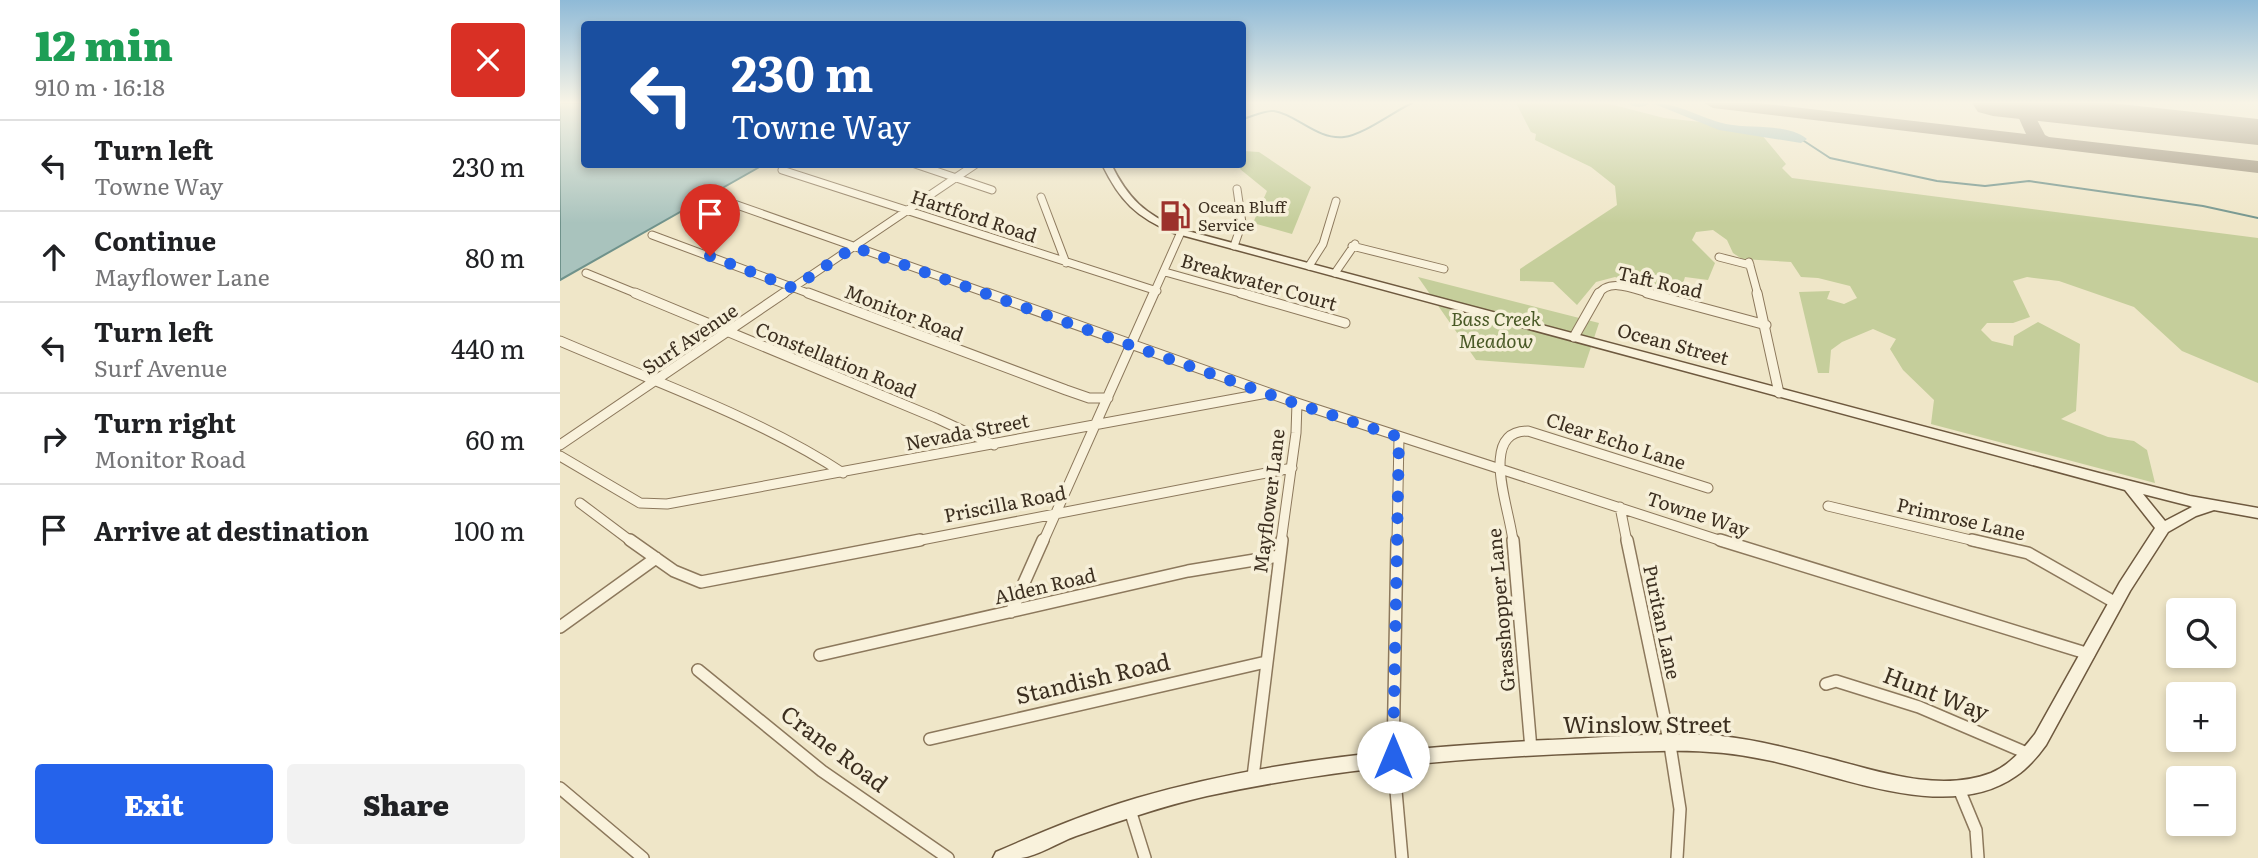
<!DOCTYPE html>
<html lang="en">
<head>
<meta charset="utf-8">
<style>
  :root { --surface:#fff; --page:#f2f2f2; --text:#202124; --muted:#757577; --line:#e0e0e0; --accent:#2563eb }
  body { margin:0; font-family:Literata,serif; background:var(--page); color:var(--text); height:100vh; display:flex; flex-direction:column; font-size:26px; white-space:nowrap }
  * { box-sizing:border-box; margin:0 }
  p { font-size:23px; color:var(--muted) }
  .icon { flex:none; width:38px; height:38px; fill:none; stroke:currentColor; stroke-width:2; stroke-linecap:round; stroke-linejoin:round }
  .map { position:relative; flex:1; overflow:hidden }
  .details { display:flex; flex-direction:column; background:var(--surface); width:560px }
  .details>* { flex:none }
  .guide { position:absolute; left:21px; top:21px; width:665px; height:147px; border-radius:7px; box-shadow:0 4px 10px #0003; background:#1a4fa0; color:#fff; overflow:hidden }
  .controls { position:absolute; left:1606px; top:598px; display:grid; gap:14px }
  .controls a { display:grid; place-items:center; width:70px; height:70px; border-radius:7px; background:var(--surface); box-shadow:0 4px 10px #0003; font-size:35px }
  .pin { position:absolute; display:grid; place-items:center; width:60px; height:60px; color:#fff; margin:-72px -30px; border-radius:50% 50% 50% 0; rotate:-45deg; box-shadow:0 0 7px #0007 }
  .pin .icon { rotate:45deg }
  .me { position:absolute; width:77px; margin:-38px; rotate:0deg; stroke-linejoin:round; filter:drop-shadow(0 0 5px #0008) }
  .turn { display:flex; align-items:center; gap:24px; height:147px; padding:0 35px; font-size:32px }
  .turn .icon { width:91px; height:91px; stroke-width:2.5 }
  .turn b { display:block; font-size:49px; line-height:60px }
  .round { display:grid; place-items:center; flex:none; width:74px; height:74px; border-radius:7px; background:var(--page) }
  .head { display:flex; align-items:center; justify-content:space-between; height:119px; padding:0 35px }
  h1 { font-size:42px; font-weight:800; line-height:52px; color:#1e9e55 }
  .button { display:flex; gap:14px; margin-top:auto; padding:14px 35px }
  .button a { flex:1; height:80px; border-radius:7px; background:var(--accent); color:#fff; font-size:28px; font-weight:800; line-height:80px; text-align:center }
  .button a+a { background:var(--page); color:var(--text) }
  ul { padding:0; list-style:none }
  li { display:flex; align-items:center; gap:21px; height:91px; padding:0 35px; border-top:2px solid var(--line) }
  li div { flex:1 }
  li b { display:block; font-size:26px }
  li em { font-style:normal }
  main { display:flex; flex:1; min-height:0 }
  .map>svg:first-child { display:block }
  .green { fill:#c5ce9b }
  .water { fill:#a9c3bd; stroke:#6f928b; stroke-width:2 }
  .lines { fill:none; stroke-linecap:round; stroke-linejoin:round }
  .stream { stroke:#6f928b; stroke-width:2 }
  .river { fill:#a9c3bd; fill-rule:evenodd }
  .taxiway { fill:#968a74; fill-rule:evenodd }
  .runway { fill:#968a74; fill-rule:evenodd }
  .street-far2-casing { stroke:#8c785c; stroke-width:9 }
  .street-far1-casing { stroke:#8c785c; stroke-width:11 }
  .street-casing { stroke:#8c785c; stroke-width:14 }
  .secondary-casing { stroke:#6e593f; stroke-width:3 }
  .street-far2 { stroke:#f9f2dc; stroke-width:7 }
  .street-far1 { stroke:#f9f2dc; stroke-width:9 }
  .street { stroke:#f9f2dc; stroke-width:11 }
  .secondary { fill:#f9f2dc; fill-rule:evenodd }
  .route { stroke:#2563eb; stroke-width:12; stroke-dasharray:0 21.6 }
  .labels { text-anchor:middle; stroke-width:7; stroke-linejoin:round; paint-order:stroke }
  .far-poi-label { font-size:16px; fill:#3c2f20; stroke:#f6efd8; text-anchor:start }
  .street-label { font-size:19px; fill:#3c2f20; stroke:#f6efd8 }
  .park-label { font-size:19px; font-style:italic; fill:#495926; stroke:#f6efd8 }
  .near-street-label { font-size:23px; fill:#3c2f20; stroke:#f6efd8 }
</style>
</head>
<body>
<main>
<section class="details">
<div class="head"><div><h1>12 min</h1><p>910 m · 16:18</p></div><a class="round" style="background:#d93025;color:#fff"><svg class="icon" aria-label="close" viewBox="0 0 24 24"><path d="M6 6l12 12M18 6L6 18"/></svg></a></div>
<ul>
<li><svg class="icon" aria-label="left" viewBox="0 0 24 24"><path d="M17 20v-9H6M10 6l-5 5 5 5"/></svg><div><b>Turn left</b><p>Towne Way</p></div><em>230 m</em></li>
<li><svg class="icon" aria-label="ahead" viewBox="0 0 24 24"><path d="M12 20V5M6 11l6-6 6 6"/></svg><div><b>Continue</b><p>Mayflower Lane</p></div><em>80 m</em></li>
<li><svg class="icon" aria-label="left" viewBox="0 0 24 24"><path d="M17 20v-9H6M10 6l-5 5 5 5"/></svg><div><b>Turn left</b><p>Surf Avenue</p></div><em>440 m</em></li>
<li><svg class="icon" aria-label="right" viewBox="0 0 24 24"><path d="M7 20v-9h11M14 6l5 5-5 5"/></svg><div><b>Turn right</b><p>Monitor Road</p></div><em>60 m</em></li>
<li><svg class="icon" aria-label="arrive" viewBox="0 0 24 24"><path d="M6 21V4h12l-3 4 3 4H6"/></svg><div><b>Arrive at destination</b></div><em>100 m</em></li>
</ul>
<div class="button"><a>Exit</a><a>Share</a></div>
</section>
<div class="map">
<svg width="1698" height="858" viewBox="0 0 1698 858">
  <rect width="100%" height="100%" fill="#efe6c8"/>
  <path class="green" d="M956,103h90l58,15 92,10 30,36 -4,4 10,10 466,60v145l-76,-32 -48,-44 -75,-26 -32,-4 -14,4 17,36 -17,6h-26l-6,7 11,11 21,5 1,-10 24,-14 42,22 -4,67 -15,8 47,18 26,4 13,9 8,33 -224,-59 3,-24 -31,-30 -13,-21 6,-10 -23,-10 -31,13 -11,8 -2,23h-11l-19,-81 31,-1 -3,8 17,5 13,-6 -7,-12 -32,-8 -17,-1 -10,-15 -49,-3 -9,-6 -6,-13 -14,-10 -17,2 -4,8 23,23 -7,17 -23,-3 -6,19 -64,-19 -19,5 -19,23 -24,-23 -33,-1v-12l97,-64 -2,-19 -24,-19 -56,-27 1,-6 -5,-2z
    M683,151l16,1 52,35 -19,47 -39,-11 14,-32 -27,-22z
    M858,277l181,46 -15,45 -108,-8z"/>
  <path class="water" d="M0,103h24v61l179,1 -203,115z"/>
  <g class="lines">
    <path class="stream" d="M682,119c9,-2 23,-9 32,-8 22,3 43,29 70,26 19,-2 49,-25 68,-34
      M1241,139l29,19 107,23 48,5 44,-5 174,25 55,12"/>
    <path class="river" d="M1068,103h22c-5,5 -17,5 -22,0z
      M1092,103c27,0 48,15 74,21 25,5 61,-1 81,15l-6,4 -82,-13z"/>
    <path class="taxiway" d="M1144,103h54l268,31 -9,-20 -37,-7 -3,-4c17,0 47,4 60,1l66,7 9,5 -3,4 -74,-4 10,19 4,2 209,24v12l-545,-65z"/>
    <path class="runway" d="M1412,103h139l147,16v26l-265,-29 -15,-4z"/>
    <defs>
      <path id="street-far2" d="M355,164l77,26
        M222,170l375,121
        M481,197l25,66
        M157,198l275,97
        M92,235l161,60
        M674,246l8,-23 -5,-34
        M792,246l92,23
        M1159,257l31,8
        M1189,262l9,33
        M749,266l14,-22 13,-43
        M605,272l82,23
        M26,273l54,22
        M775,273l20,-29
        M222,295l194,-131
        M593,295l28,-63
        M1038,295c11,-19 39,-4 56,0"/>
      <path id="street-far1" d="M75,293l301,125 58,27
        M248,293l258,97 23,8h19
        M427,293l310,110 -1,30 -15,109
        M681,293l104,30
        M1087,293l119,32
        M1197,293l22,100
        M1014,337l25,-44
        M0,341c93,40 199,77 283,132
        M737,403l428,139
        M0,445l224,-152
        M0,456l80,47 27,1 600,-111
        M20,503l52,39
        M1268,506l151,36
        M1060,507l7,35
        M351,542l381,-74
        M483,542l111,-249
        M837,542l2,-105
        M953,542c-2,-30 -36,-111 15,-111l180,57"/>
      <path id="street" d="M70,540l44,31 27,11 219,-42
        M837,540l-4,217 9,101
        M953,540l18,209
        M1067,540l43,205 10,64 -3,49
        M1160,540l369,114
        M1412,540l56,13 88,50
        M451,612l32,-72
        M0,627l96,-69
        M260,655l368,-84 91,-15
        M138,670l124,101 126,87
        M1266,684l10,-3 83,26 110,47
        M370,739l336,-77
        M693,777l29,-237
        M0,788l83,70
        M1399,789l17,41 2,28
        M570,810l15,48"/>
      <path id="secondary" d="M542,164h9c17,35 34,50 69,65l919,244 91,23 68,12v10l-44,-8 -18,6 -28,16 -38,59 -84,154c-8,11 -18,23 -30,31 -68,48 -175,-1 -249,-16 -36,-8 -72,-10 -108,-9 -151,3 -304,13 -452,45 -44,10 -88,25 -131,40 -17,6 -38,20 -55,22 -9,0 -19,0 -28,0l3,-6c46,-20 93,-40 141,-54 134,-39 272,-51 411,-58 57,-2 116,-9 173,-4 36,4 71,13 106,22 51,13 112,35 164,15 19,-8 32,-24 44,-39l85,-152 35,-54 -30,-38 -951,-257c-38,-16 -54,-32 -72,-69zM1583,494l47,12 2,1 -27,14z"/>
    </defs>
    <use href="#street-far2" class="street-far2-casing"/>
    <use href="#street-far1" class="street-far1-casing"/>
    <use href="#street" class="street-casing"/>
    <use href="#secondary" class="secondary-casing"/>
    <use href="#street-far2" class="street-far2"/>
    <use href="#street-far1" class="street-far1"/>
    <use href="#street" class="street"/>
    <use href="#secondary" class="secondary"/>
  </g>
  <linearGradient id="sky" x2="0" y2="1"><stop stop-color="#8fbad7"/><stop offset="0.46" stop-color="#f8f4e6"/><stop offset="1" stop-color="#f8f4e6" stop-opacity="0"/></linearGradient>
  <rect width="1698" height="223" fill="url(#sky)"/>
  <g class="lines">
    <path class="route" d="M150,256l83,32 61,-41 428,152 117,38 -6,320"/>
  </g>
  <defs>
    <symbol id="fuel-bare" viewBox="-9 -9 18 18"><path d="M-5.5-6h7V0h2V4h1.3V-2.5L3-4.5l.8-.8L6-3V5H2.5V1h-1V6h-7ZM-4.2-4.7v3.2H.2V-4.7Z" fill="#9c312b" stroke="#f6efd8" stroke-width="2.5" paint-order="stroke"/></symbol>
  </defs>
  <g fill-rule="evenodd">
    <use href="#fuel-bare" x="593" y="194" width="44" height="44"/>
  </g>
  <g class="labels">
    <g class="far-poi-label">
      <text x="638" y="213">Ocean Bluff<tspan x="638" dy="18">Service</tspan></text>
    </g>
    <g class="street-label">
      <text transform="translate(414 216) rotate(18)" y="7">Hartford Road</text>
      <text transform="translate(699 282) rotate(16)" y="7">Breakwater Court</text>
      <text transform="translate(1100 282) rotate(13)" y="7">Taft Road</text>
      <text transform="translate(344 313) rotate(21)" y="7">Monitor Road</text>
      <text transform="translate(130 339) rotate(-34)" y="7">Surf Avenue</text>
      <text transform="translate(1113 344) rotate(15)" y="7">Ocean Street</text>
      <text transform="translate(276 360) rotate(22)" y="7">Constellation Road</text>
      <text transform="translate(407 432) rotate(-11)" y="7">Nevada Street</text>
      <text transform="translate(1056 441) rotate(18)" y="7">Clear Echo Lane</text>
      <text transform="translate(709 501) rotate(-83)" y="7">Mayflower Lane</text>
      <text transform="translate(445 504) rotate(-11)" y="7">Priscilla Road</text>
      <text transform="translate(1138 514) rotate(18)" y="7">Towne Way</text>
      <text transform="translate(1401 519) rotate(13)" y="7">Primrose Lane</text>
      <text transform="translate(485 586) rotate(-13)" y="7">Alden Road</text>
      <text transform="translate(941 610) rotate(-95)" y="7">Grasshopper Lane</text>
      <text transform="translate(1102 622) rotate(78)" y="7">Puritan Lane</text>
    </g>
    <g class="park-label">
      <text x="936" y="326">Bass Creek<tspan x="936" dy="22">Meadow</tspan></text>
    </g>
    <g class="near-street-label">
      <text transform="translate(533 679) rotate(-13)" y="8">Standish Road</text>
      <text transform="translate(1376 694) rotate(21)" y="8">Hunt Way</text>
      <text x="1087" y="733">Winslow Street</text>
      <text transform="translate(274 749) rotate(37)" y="8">Crane Road</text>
    </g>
  </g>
</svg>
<div class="controls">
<a><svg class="icon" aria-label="search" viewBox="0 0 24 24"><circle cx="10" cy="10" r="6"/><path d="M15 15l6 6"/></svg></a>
<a>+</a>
<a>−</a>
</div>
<div class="pin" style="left:150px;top:256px;background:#d93025"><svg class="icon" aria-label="arrive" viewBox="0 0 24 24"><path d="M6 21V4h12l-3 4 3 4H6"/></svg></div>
<svg class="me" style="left:833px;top:757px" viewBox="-20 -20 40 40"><circle r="19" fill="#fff"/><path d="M0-13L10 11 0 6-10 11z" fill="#2563eb"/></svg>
<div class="guide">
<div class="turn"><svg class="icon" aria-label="left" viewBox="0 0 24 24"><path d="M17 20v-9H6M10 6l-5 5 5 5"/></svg><div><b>230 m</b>Towne Way</div></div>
</div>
</div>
</main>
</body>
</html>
